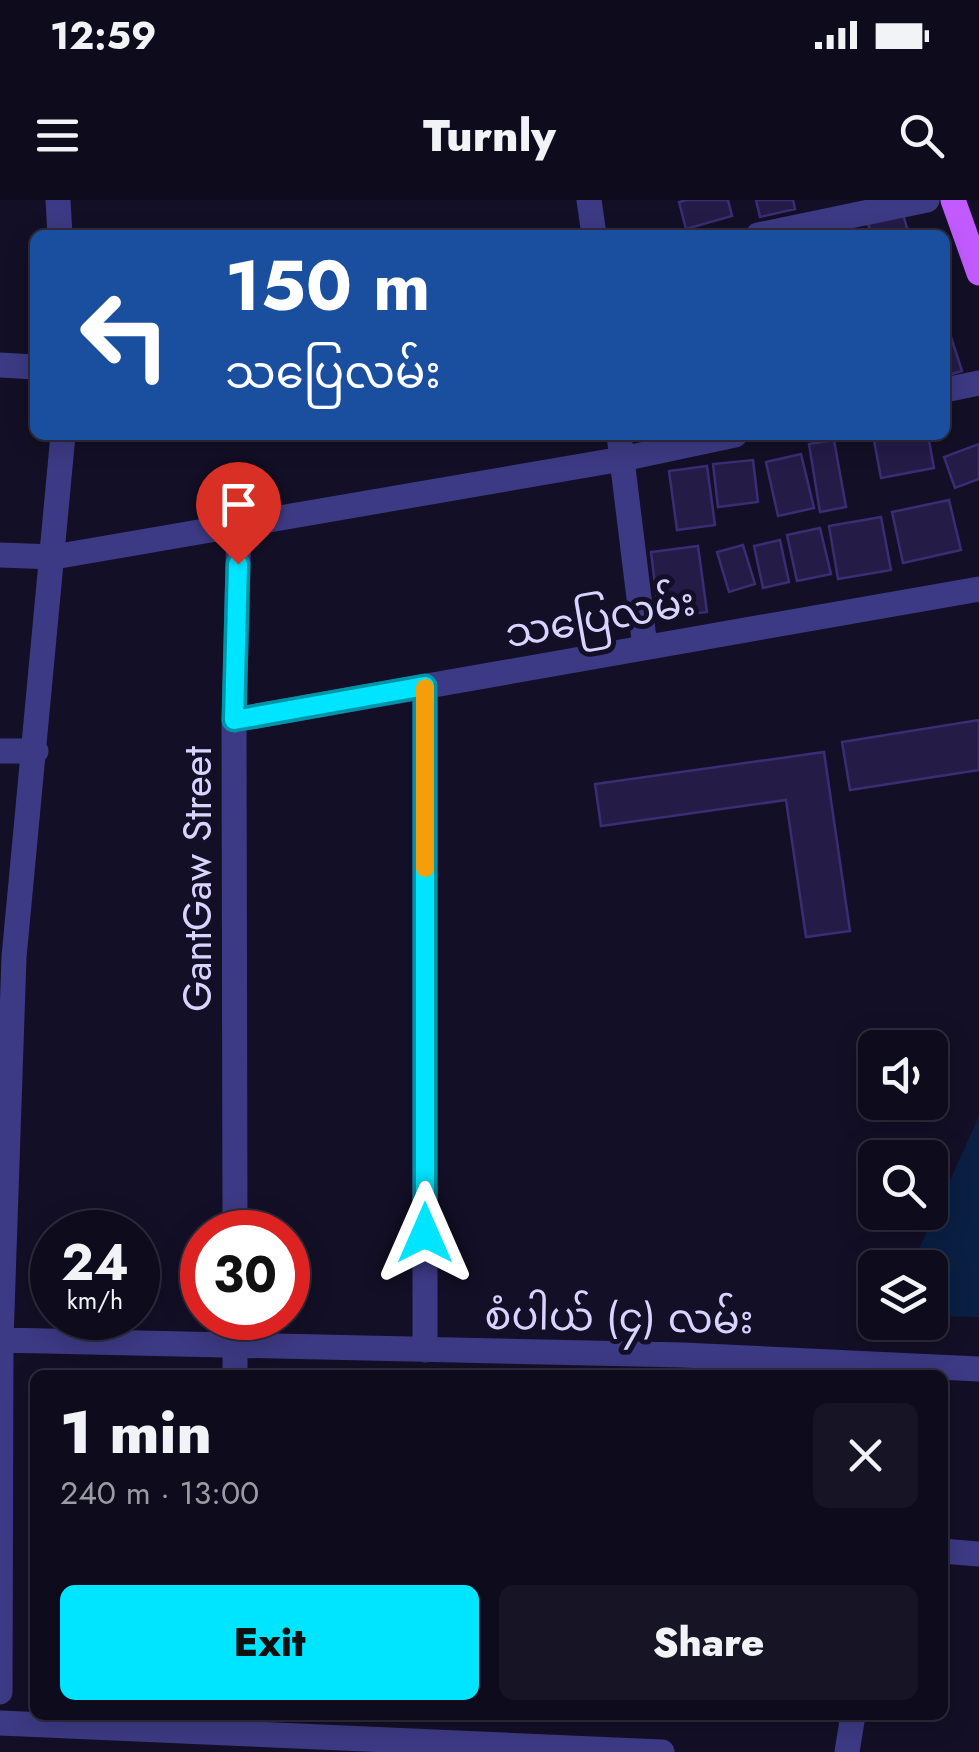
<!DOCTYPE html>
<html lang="en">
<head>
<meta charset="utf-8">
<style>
  :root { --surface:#0e0b1c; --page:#171425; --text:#f1f3f6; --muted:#9b9ba3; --line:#2e2b3b; --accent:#00e5ff }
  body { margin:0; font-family:Jost,"Noto Sans Myanmar",sans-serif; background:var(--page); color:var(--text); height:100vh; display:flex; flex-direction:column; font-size:38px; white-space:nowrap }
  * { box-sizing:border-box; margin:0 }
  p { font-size:32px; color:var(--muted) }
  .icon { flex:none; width:55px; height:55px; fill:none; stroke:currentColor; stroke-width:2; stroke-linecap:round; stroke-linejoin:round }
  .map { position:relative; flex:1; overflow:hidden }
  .drawer { position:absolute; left:30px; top:1170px; width:918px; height:350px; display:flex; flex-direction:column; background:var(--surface); border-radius:15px; box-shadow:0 5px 25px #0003,0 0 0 2px var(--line) }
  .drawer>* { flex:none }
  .guide { position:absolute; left:30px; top:30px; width:920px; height:210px; border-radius:15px; box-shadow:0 5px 25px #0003,0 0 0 2px var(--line); background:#1a4fa0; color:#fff; overflow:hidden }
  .fabs { position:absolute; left:858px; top:830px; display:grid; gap:20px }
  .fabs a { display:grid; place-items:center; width:90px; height:90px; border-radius:15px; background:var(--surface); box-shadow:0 5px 25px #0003,0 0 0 2px var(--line); font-size:50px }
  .speed { position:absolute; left:30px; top:1010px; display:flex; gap:20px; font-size:50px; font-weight:700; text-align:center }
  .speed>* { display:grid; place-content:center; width:130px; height:130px; border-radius:50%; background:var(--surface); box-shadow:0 5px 25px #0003,0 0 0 2px var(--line); line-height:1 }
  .speed small { font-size:25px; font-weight:400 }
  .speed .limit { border:15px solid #d22; background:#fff; color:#111 }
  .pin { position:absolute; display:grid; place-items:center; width:85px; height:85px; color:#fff; margin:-102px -42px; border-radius:50% 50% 50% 0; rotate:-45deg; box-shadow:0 0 10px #0007 }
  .pin .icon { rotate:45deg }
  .me { position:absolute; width:110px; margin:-55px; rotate:0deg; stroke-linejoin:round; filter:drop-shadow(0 0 8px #0008) }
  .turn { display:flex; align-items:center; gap:35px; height:210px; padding:0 30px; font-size:45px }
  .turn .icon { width:130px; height:130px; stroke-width:2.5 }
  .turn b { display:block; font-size:70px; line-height:85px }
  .round { display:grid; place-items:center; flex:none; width:105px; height:105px; border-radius:15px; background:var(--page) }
  .headline { display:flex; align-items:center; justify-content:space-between; height:170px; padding:0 30px }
  h1 { font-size:60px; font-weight:800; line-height:75px }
  .action { display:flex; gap:20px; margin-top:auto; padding:20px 30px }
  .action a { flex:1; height:115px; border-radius:15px; background:var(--accent); color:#111; font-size:40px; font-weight:800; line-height:115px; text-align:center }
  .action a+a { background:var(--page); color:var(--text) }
  .status { display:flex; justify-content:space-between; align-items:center; height:70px; padding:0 50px; background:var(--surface); direction:ltr }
  .status svg { height:28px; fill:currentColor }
  header { display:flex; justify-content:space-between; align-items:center; height:130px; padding:0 30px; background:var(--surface); font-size:45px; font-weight:800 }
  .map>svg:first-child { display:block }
  .water { fill:#0a1f44 }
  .building { fill:#241b47; stroke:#3b2d73; stroke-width:2.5 }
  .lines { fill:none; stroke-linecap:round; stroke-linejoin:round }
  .minor { stroke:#3d3a85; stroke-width:25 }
  .major { stroke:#c25bff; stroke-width:25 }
  .route-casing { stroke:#0095a6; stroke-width:25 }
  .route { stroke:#00e5ff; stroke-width:18 }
  .slow { stroke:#f59e0b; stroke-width:18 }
  .labels { text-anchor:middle; stroke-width:10; stroke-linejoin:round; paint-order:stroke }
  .street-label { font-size:40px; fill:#d9d4ff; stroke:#130f26 }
</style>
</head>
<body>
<div class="status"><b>12:59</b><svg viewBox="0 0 49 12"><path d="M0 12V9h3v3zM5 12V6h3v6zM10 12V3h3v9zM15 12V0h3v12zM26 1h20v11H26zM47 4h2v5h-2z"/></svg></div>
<header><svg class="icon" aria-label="menu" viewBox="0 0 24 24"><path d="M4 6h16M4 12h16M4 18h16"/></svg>Turnly<svg class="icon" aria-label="search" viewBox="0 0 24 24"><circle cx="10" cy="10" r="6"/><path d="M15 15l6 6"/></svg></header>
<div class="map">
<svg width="979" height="1552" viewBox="0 0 979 1552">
  <rect width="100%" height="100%" fill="#130f26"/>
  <path class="water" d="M979,916v201l-49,-1v-48l-19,-1z"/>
  <path class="building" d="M687,0h41l4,16 -46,13 -7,-27z
    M756,0h37l2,9 -35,8z
    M903,14l6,21h-37l-4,-11z
    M950,134l12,37 -17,5v-41z
    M873,235h55l6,33 -53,10z
    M834,240l12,67 -26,5 -11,-68z
    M979,244v35l-24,9 -11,-31z
    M801,254l13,54 -36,8 -12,-54z
    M753,260l5,42 -40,5 -5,-43z
    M707,266l8,59 -38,5 -8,-59z
    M949,300l12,50 -58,13 -11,-51z
    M881,317l10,53 -53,9 -9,-53z
    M820,328l11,46 -34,7 -10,-46z
    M780,340l9,42 -26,6 -9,-42z
    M743,345l12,39 -26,8 -12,-40z
    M698,346l9,66 -48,6 -8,-66z
    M979,520v50l-129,20 -8,-48z
    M824,552l26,179 -44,6 -20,-137 -185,26 -6,-42z"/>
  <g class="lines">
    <path class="minor" d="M58,0l2,35
      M589,0l5,35
      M758,35l169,-35
      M0,165l35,2
      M945,190l34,-7
      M619,235l26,212
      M0,355l54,2 568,-98 113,-24
      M234,520l745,-131
      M0,551h36
      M235,1032l-1,-512 5,-195
      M235,1118v57
      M0,1140l683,15 296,14
      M425,1150v-663
      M942,1351l37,3
      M0,1492l1,-352 13,-383 49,-522
      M0,1523l662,29
      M847,1552l6,-37"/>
    <path class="major" d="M953,0l26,73"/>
  </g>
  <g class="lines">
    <defs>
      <path id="route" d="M238,364l-4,156 191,-34v547"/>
    </defs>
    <use href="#route" class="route-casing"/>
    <use href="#route" class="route"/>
    <path class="slow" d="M425,488v180"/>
  </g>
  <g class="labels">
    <g class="street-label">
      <text transform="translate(600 417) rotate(-10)" y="14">သပြေလမ်း</text>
      <text transform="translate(197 679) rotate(-90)" y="14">GantGaw Street</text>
      <text transform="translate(619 1117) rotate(1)" y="14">စံပါယ် (၄) လမ်း</text>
    </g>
  </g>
</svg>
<div class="fabs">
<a><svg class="icon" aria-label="sound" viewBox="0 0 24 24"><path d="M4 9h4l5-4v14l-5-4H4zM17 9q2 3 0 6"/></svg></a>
<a><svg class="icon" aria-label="search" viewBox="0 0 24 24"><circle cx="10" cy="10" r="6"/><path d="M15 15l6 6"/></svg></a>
<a><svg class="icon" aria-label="layers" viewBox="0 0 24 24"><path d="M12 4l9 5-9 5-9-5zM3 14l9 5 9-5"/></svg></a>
</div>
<div class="speed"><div>24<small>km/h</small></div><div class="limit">30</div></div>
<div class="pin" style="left:238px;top:364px;background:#d93025"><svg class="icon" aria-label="arrive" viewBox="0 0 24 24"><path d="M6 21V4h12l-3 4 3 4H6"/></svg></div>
<svg class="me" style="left:425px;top:1033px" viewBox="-20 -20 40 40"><path d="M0-17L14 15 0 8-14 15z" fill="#00e5ff" stroke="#fff" stroke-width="4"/></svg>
<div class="guide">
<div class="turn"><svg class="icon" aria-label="left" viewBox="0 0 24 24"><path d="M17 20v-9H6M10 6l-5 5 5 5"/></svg><div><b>150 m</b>သပြေလမ်း</div></div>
</div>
<section class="drawer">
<div class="headline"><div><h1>1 min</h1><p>240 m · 13:00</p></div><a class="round"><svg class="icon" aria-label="close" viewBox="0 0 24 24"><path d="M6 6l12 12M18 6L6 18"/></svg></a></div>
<div class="action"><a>Exit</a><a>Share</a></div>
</section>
</div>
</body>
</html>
